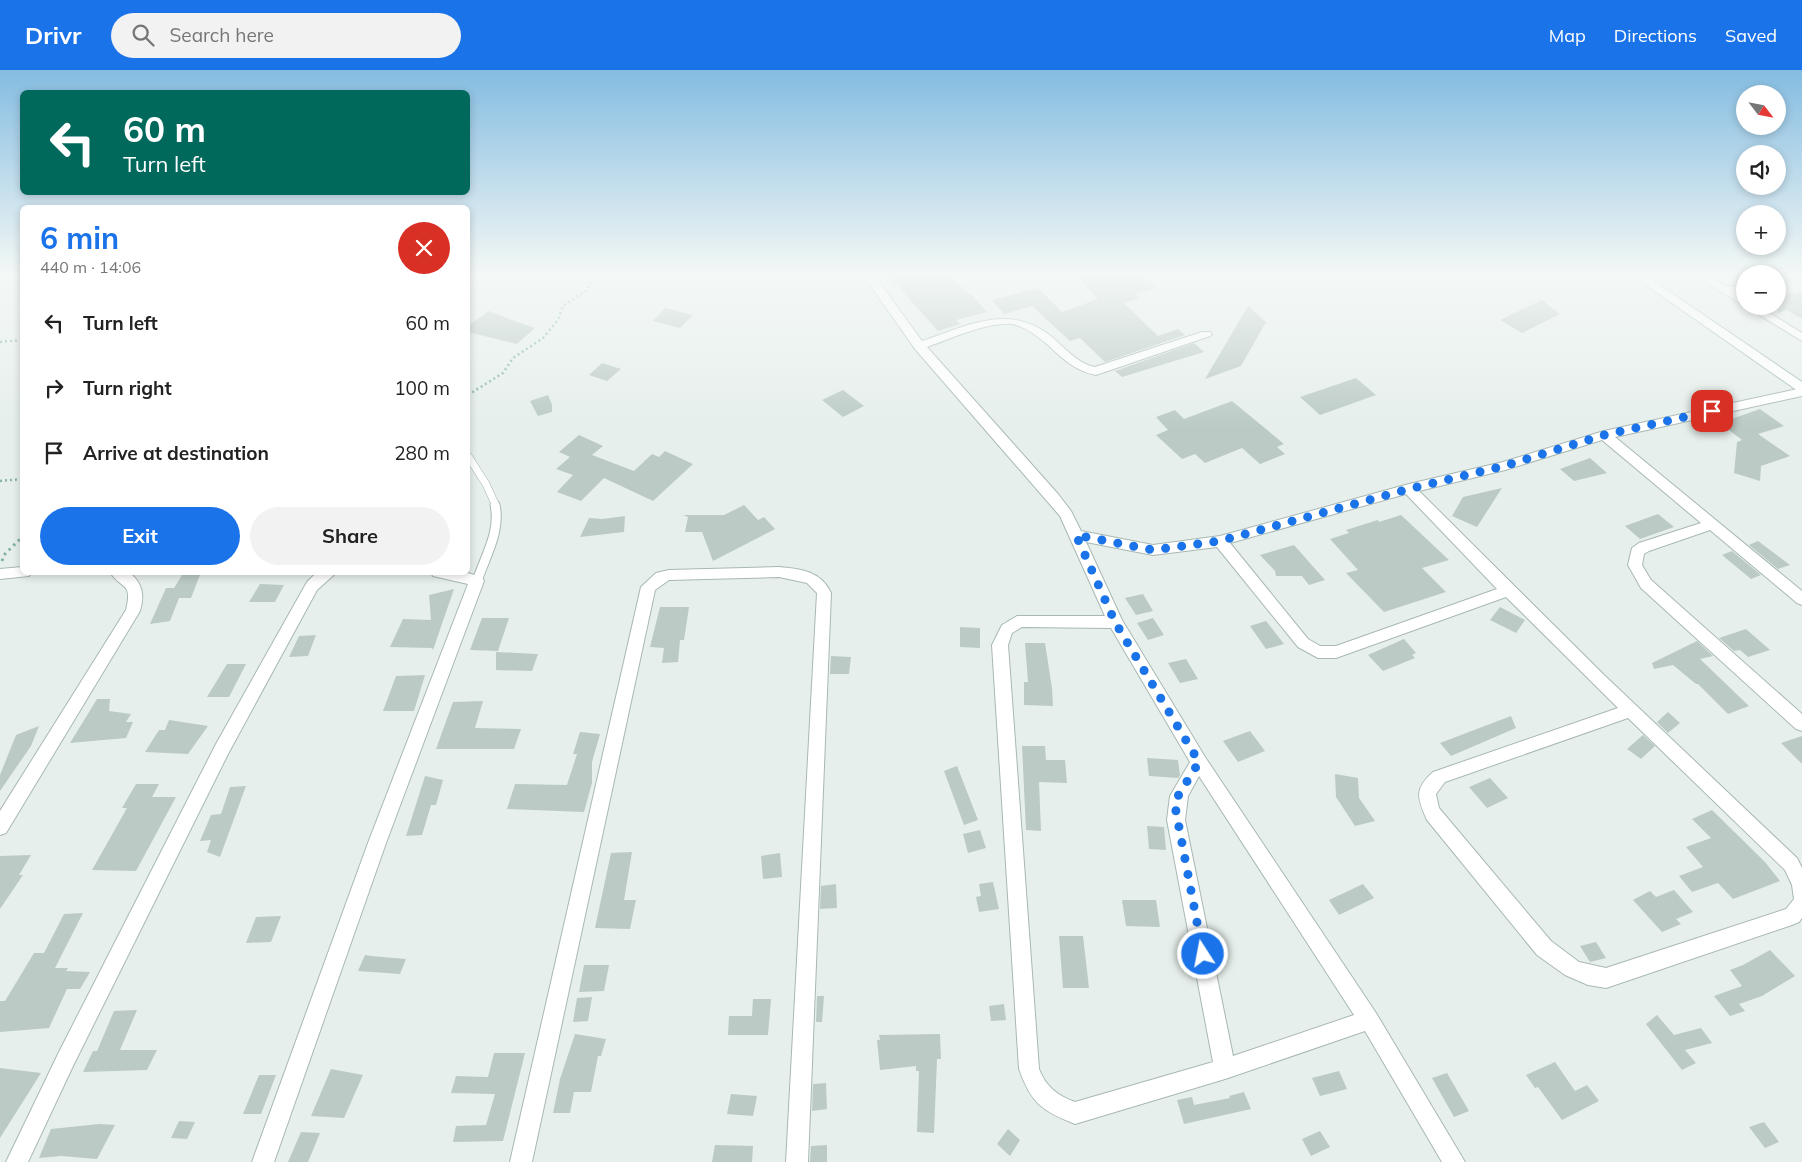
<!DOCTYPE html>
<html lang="en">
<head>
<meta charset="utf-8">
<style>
  :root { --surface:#fff; --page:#f2f2f2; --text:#222; --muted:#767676; --accent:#1a73e8 }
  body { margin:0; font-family:Mulish,sans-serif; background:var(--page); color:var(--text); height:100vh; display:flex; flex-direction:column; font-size:19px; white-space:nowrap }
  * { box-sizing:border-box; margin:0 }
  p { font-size:16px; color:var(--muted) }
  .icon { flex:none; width:28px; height:28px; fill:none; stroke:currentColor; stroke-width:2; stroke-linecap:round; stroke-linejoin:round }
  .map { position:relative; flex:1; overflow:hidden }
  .panel { position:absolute; left:20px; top:135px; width:450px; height:370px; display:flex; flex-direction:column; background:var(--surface); border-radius:8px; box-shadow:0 2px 8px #0003 }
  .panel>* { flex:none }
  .hud { position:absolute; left:20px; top:20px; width:450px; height:105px; border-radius:8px; box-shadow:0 2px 8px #0003; background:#00695c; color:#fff; overflow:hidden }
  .needle { width:32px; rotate:122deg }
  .controls { position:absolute; left:1736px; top:15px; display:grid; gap:10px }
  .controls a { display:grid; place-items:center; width:50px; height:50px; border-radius:50%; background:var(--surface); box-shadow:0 2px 8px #0003; font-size:25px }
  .pin { position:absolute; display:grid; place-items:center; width:42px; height:42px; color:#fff; margin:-21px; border-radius:10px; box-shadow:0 2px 8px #0006 }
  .me { position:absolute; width:55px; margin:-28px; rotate:349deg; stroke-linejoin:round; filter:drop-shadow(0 0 4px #0008) }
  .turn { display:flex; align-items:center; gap:18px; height:105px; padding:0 20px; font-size:22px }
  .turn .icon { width:65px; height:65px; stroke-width:2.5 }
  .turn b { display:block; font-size:35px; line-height:42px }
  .round { display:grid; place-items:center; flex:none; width:52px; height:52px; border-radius:26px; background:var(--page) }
  .head { display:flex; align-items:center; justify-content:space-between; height:85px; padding:0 20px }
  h1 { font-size:30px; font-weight:700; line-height:38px; color:var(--accent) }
  .cta { display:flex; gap:10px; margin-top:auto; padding:10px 20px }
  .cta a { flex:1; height:58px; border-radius:30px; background:var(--accent); color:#fff; font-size:20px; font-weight:700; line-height:58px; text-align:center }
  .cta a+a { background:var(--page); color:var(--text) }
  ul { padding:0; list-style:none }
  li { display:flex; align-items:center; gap:15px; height:65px; padding:0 20px }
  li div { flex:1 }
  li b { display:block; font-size:19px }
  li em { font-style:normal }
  header { display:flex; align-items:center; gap:30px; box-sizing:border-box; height:70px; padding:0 25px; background:var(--accent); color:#fff }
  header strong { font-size:24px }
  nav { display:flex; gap:28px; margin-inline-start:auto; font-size:18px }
  .search { width:350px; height:45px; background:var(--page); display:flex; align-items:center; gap:12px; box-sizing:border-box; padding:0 18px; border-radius:28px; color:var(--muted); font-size:19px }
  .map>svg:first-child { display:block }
  .building { fill:#bbcac4 }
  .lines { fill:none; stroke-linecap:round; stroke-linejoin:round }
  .service-far1-casing { stroke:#a8b8b2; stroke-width:8 }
  .service-casing { stroke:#a8b8b2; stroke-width:11 }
  .minor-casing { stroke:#a8b8b2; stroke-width:2 }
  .secondary-casing { stroke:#a4bbb3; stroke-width:2 }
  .path-far1 { stroke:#86b3a5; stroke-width:2.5; stroke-dasharray:2 3; stroke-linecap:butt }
  .path { stroke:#86b3a5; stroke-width:3; stroke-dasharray:2.5 4; stroke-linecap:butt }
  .service-far1 { stroke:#fff; stroke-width:7 }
  .service { stroke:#fff; stroke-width:9 }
  .minor { fill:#fff; fill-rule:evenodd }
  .secondary { fill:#fff; fill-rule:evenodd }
  .route { stroke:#1a73e8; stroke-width:9; stroke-dasharray:0 16.2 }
</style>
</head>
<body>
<header>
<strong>Drivr</strong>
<div class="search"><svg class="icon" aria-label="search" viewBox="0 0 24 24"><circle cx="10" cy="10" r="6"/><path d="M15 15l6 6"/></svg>Search here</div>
<nav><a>Map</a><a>Directions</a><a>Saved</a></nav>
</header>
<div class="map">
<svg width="1802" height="1092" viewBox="0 0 1802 1092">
  <rect width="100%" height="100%" fill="#e6efeb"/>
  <path class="building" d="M888,205h61l21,20h2l15,17 -31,8 4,4 -22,7z
    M1075,205h69l12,13 -21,6 5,4 -16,5 34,33 20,-7 7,6 -80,27 -25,-24 -10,3 -38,-35 -28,8 -12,-14 46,-12 24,24 36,-13z
    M1802,222v27l-15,-9 -9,3v-18z
    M1542,230l18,14 -38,19 -22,-13z
    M1248,236l18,16 -25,44 -36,13z
    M665,238l28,7 -13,13 -27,-7z
    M489,241l20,8 26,9 -18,16 -49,-12v-6z
    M1194,273l10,9 -82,25 -7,-6z
    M602,293l19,6 -14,12 -18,-6z
    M1356,308l20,17 -56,20 -20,-18z
    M843,320l21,16 -21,11 -21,-17z
    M548,325l4,10v7l-14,4 -8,-15z
    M1232,331l52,43 -7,3 8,7 -25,10 -18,-16 -37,15 -10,-9 -13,5 -26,-24 12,-5 -12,-13 19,-7 9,9z
    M1760,339l24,17 -26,8 32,22 -29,10 -1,15 -26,-8 3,-31 5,-2 -22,-17z
    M579,365l24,11 -11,9 42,16 18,-17 7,3 6,-6 28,13 -40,37 -49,-23 -23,23 -24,-9 16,-17 -17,-6 14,-12 -11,-5z
    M1590,388l17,15 -33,8 -14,-12z
    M1502,418l-25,39 -25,-11 11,-19z
    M744,435l14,15 6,-3 11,12 -62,32 -11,-29h-17l3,-15 -5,-2h41z
    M1658,444l16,13 -34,12 -15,-13z
    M1401,445l48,45 -27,8 24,24 -62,20 -38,-39 12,-3 -28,-31 19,-6 -3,-3 32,-10 1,2z
    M625,446l-1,16 -44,5 9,-19 13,1z
    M1758,471l32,24 -12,4 -29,-24z
    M1294,475l31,35 -16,5 -7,-9h-26l-1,-5 -15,-16z
    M1732,481l29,24 -10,4 -29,-24z
    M184,502h17l-10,26h-12l-9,23 -20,3 16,-36h8z
    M260,514l24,1 -9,17h-26z
    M454,519l-21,61 -1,-2 -42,-1 13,-28 28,1 -2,-25z
    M1143,524l10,17 -17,4 -11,-17z
    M660,537h29l-5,33h-4l-2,22 -16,1 2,-15 -14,-1z
    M1500,537l25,13 -9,13 -26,-13z
    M482,548h27l-11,33 -28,-1z
    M1153,548l11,17 -16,5 -11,-17z
    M1266,551l8,10 10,13 -18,5 -16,-23z
    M960,557l20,1v20l-20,-1z
    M1746,559l24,21 -22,7 -8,-7 -6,1 -15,-13z
    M316,565l-8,21 -19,1 10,-21z
    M1404,569l12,14 -4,2 3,3 -32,13 -15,-16z
    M1697,571l16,15 -13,3 49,47 -21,8 -30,-30h-2l-23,-19 -19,4 -2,-6z
    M1025,573h20l7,45 1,18 -29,-1v-23h4z
    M496,582l42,2 -6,17 -36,-1z
    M831,586l20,1 -2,17h-19z
    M1186,589l12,20 -18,4 -12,-20z
    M227,594h19l-17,33h-22z
    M425,605l-11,36h-31l13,-35z
    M97,629h13l-1,12 22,3 -5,8h7l-7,16 -56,5z
    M483,631l-8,27 46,1 -7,20h-78l17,-47z
    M1668,642l12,11 -12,10 -11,-11z
    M1511,646l5,12 -65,28 -11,-13z
    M169,650l39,6 -20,28 -43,-2 14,-22h6z
    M39,656l-8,20 -31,45v-16l16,-40z
    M1250,661l15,20 -27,11 -15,-21z
    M580,662l20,2 -8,28v21l-8,29 -77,-3 8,-25 52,1 10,-31h-4z
    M1643,665l12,11 -14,13 -14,-10z
    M1802,666v28l-21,-21z
    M1022,676h23l1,14h19l2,23 -28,-1 2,49 -15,-1z
    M1147,688l31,2 2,15 -2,3 -29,-2z
    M957,696l21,54 -14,5 -20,-54z
    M1335,704l23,4 1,20 16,23 -20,5 -19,-29z
    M425,706l18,4 -7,25h-5l-9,30 -16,1z
    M1490,708l18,20 -21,10 -18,-21z
    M136,714h23l-7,13h24l-40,74 -44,-1 35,-62h-5z
    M246,716l-26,71 -13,-5 4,-12 -11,1 11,-26 10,-1 9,-27z
    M1712,740l53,52 15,19 -47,18 -15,-16 -26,9 -13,-16 24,-9 -17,-20 25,-9 -19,-19z
    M1147,756l17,1 2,23 -17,-1z
    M980,760l6,18 -18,5 -5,-19z
    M632,782l-8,48h12l-6,29 -35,-1 16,-75z
    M780,783l2,24 -19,2 -2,-23z
    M31,785l-12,20h4l-23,34v-53z
    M993,812l6,27 -20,3 -3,-15 5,-1 -2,-12z
    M836,814l1,24 -17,1 1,-23z
    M1363,814l11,14 -35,17 -10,-15z
    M1674,820l19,22 -17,7 5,5 -19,8 -29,-32 17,-9 6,6z
    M1122,830h34l4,27 -34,-1z
    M83,843l-28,55h13l-2,3 24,1 -10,17h-13l-18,39 -49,4v-31h5l29,-48h10l20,-39z
    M281,846l-10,26 -25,1 10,-26z
    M1059,866h24l6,52h-26z
    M1596,872l10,16 -16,4 -10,-16z
    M1770,880l25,26 -33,20 -23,8 6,7 -15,5 -16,-20 28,-10 -12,-16 13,-5z
    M365,885l6,1 35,3 -6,15 -42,-3z
    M584,895h25l-5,26 -25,1z
    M817,926h7l-2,26h-6z
    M592,927l-4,24 -15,1 4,-24z
    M753,929h18l-3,36h-40l1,-19h23z
    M1004,934l2,16 -15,1 -2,-15z
    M137,940l-17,40h37l-10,20 -64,2 10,-21h4l17,-40z
    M1657,945l17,20 27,-7 11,15 -27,7 11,13 -14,7 -36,-46z
    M575,964l31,5 -5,17h-3l-7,36h-17l-4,21h-17l7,-34z
    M940,964l1,25h-4l-3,74 -17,-1 2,-61h-3v-5l-36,4 -3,-30h3l-1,-5z
    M494,983h31l-22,88 -50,1 3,-16 30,-1 9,-31 -44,-1 5,-17 32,1z
    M1555,992l20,29 12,-6 12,16 -37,19 -24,-33 -3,1 -9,-13z
    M0,998l41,5 -41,65z
    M331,999l32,6 -19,43 -33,-2z
    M1339,1001l8,18 -27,7 -8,-18z
    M1447,1003l22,38 -15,6 -22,-39z
    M259,1005h17l-15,39h-18z
    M826,1013l1,26 -15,2 1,-27z
    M1244,1022l7,17 -67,15 -7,-24 15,-3 2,8 36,-7 -1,-2z
    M731,1024l26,2 -4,20 -26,-2z
    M179,1051l16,1 -8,17 -16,-1z
    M1764,1052l15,20 -14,6 -16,-21z
    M99,1054l16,1 -18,34 -36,-3 -22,2 12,-29z
    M1008,1059l12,11 -10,16 -13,-12z
    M1320,1061l10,16 -19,9 -9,-17z
    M301,1062l19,1 -12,29h-20z
    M715,1075l38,1 -1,16h-40z
    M827,1075v17h-17l1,-16z"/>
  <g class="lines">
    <defs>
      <path id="service-far1" d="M468,386l18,28 10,22"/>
      <path id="service" d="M477,511c8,-24 24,-50 18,-76"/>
      <path id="minor" d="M863,205h11l48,66c45,-15 87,-39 130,-4 13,11 26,27 43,30l107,-35h8l2,2 -2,2 -114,39c-21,-4 -33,-16 -48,-30 -10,-8 -23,-19 -36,-21 -25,-2 -62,15 -85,23l131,147 13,17 10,20 72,14 67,-9 189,-52 94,-22 101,-31 198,-43v8l-187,41 187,154v14l-5,-2 -87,-73 -61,21 -5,3 -2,11 9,15 151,134v17l-6,-2 -155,-141 -13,-23 4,-17 7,-5 62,-20 -99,-83 -97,30 -86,21 184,183 194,184 5,10v50l-3,4 -7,3 -186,63 -18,-3 -23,-10 -28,-20 -110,-135c-10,-22 -13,-31 6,-48l185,-64 -112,-111 -170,61h-18l-20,-11 -81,-100 -64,8 -67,-13 36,78 83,137 171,256 89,149h-23l-77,-131 -140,48 -150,45c-33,-13 -44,-21 -56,-55l-27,-424 10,-20 15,-9h88l-45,-100 -145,-167zM1406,424l91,95 -161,57h-16l-12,-7 -78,-96zM1022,557l89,1 79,134 -20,34 -3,24 46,242 -138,40c-17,-6 -29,-15 -36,-33l-31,-424 4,-12zM1628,648l157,152 7,15 2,14 -8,10 -180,59 -27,-6 -28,-21 -112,-133 -3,-14 9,-12zM1199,706l155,239 -121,41 -48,-236 3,-24z
        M1694,205h13l20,12 18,-3v6l-10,2 10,6v8h13l44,27v8z
        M1783,205h18l-23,8v-6z
        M22,497v5h9l-2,4 -29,3v-10z
        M779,497c22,2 42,4 52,26l-23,569h-22l31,-569 -10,-10 -28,-6 -110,3 -14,10 -123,572h-22l131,-575 15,-14 13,-3z
        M110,502h19c13,11 16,22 11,39l-134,222 -6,2v-24l126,-201c7,-29 -5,-20 -16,-38z
        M317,502h20l-20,18 -89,164 -155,312 -45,96h-22l53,-110 157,-308 91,-162z
        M431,502h33l18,5 2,4 -98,262 -112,319h-22l116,-319 100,-259 -35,-8z"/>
      <path id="secondary" d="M1632,205h13l157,107v10l-4,-1z"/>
    </defs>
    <use href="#service-far1" class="service-far1-casing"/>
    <use href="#service" class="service-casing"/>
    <use href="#minor" class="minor-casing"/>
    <use href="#secondary" class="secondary-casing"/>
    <path class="path-far1" d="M893,215l31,-10
      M0,272l22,-2
      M468,325l35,-22 10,-15 30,-20 15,-18 5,-14 24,-16 7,-15
      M0,411l22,-2"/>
    <path class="path" d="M2,491l2,-6 18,-18"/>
    <use href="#service-far1" class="service-far1"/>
    <use href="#service" class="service"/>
    <use href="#minor" class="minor"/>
    <use href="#secondary" class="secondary"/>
  </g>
  <linearGradient id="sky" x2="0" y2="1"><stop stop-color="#84bce0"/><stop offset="0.57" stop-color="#f4f8f6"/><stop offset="1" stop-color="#f4f8f6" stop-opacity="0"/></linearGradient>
  <rect width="1802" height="358" fill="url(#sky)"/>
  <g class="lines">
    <path class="route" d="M1203,884l-28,-148 3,-10 21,-34 -84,-140 -39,-87 77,15 67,-9 189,-52 95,-23 100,-31 108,-24"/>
  </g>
</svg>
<div class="controls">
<a><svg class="needle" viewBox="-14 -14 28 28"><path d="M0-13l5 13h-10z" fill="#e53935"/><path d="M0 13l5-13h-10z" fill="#767676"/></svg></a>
<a><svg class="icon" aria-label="sound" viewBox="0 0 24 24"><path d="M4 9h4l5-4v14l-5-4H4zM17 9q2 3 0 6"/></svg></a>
<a>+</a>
<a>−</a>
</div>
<div class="pin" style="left:1712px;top:341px;background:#d93025"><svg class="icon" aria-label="arrive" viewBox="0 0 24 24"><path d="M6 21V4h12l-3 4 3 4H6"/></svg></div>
<svg class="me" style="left:1203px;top:884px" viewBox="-20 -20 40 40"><circle r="17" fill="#1a73e8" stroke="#fff" stroke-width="3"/><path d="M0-11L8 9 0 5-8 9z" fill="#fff"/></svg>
<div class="hud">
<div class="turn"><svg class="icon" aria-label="left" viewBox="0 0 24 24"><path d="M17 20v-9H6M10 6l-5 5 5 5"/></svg><div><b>60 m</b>Turn left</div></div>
</div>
<section class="panel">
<div class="head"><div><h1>6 min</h1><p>440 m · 14:06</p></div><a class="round" style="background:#d93025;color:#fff"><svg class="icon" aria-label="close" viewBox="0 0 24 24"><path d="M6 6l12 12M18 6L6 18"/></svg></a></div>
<ul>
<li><svg class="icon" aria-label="left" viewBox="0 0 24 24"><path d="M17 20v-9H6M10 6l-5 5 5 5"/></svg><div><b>Turn left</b></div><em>60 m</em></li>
<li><svg class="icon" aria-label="right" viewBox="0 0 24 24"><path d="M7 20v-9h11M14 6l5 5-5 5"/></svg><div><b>Turn right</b></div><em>100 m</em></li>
<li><svg class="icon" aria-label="arrive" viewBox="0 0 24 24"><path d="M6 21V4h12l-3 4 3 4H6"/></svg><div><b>Arrive at destination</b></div><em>280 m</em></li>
</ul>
<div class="cta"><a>Exit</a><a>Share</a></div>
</section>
</div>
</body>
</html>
